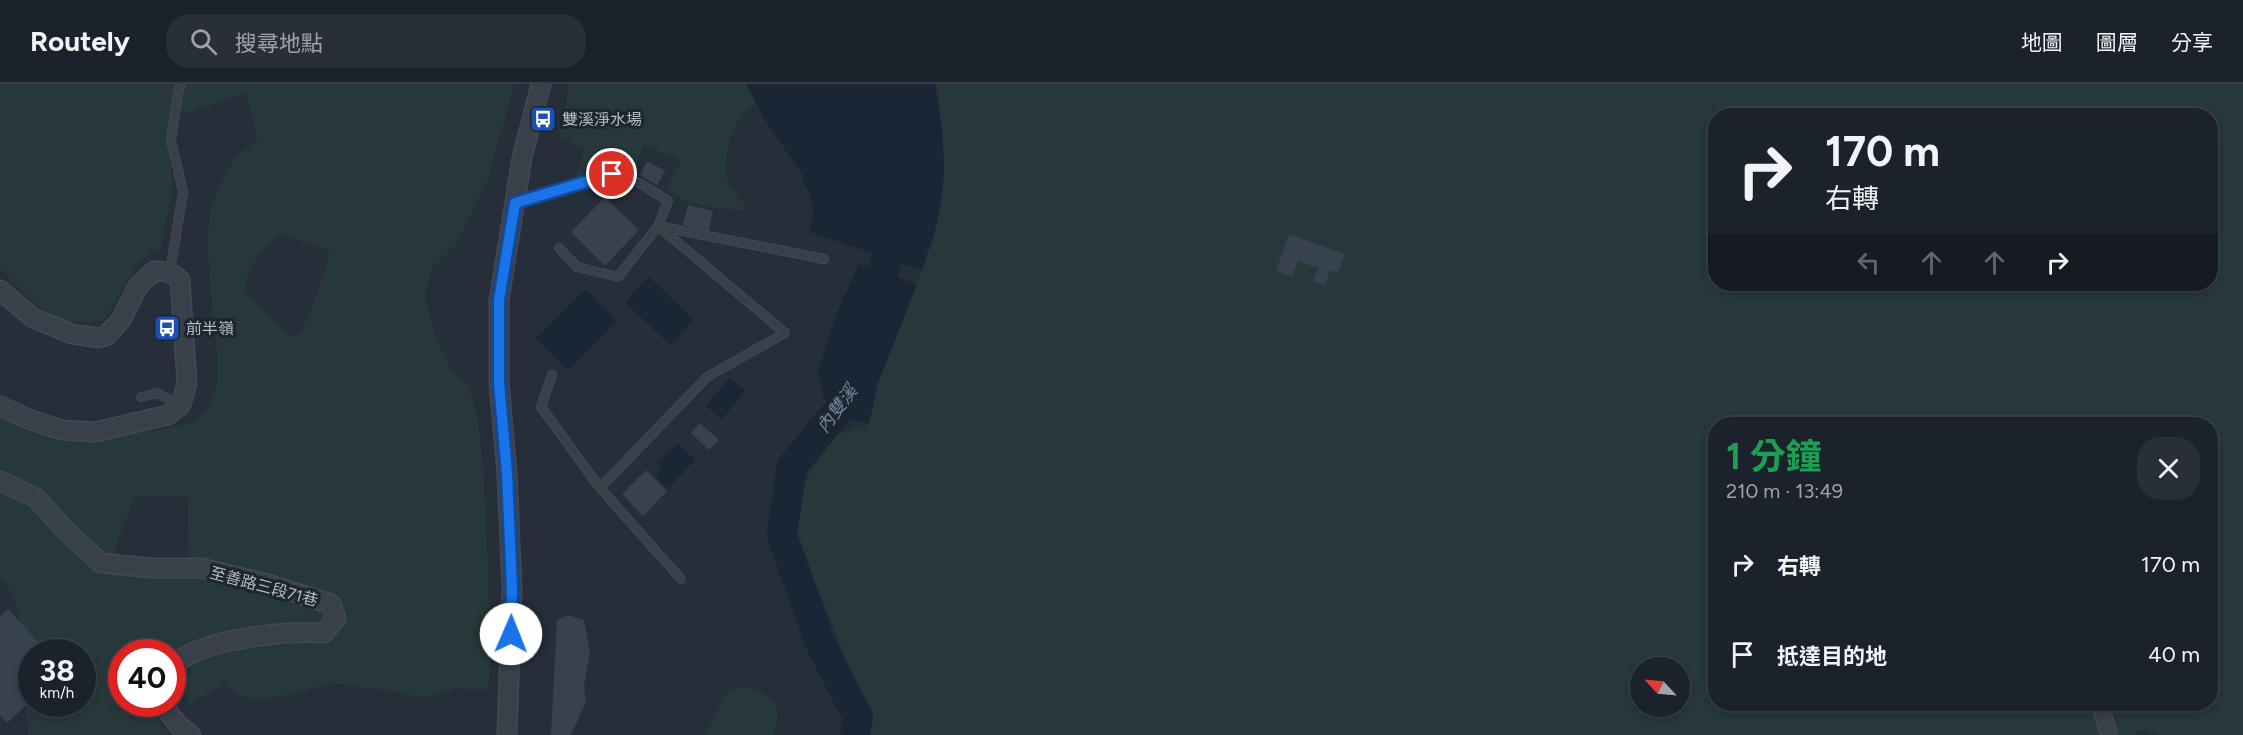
<!DOCTYPE html>
<html lang="zh-TW">
<head>
<meta charset="utf-8">
<style>
  :root { --surface:#1c222b; --page:#292f37; --text:#f1f3f6; --muted:#a0a4a9; --line:#3a3f47 }
  body { margin:0; font-family:Figtree,"Noto Sans TC",sans-serif; background:var(--page); color:var(--text); height:100vh; display:flex; flex-direction:column; font-size:22px; white-space:nowrap }
  * { box-sizing:border-box; margin:0 }
  p { font-size:20px; color:var(--muted) }
  .icon { flex:none; width:33px; height:33px; fill:none; stroke:currentColor; stroke-width:2; stroke-linecap:round; stroke-linejoin:round }
  .map { position:relative; flex:1; overflow:hidden }
  .sheet { position:absolute; left:1708px; top:333px; width:510px; height:294px; display:flex; flex-direction:column; background:var(--surface); border-radius:24px; box-shadow:0 3px 9px #0003,0 0 0 2px var(--line) }
  .sheet>* { flex:none }
  .banner { position:absolute; left:1708px; top:24px; width:510px; height:183px; border-radius:24px; box-shadow:0 3px 9px #0003,0 0 0 2px var(--line); background:#1c222b; color:var(--text); overflow:hidden }
  .needle { width:39px; rotate:296deg }
  .buttons { position:absolute; left:1630px; top:573px; display:grid; gap:12px }
  .buttons a { display:grid; place-items:center; width:60px; height:60px; border-radius:50%; background:var(--surface); box-shadow:0 3px 9px #0003,0 0 0 2px var(--line); font-size:30px }
  .speed { position:absolute; left:18px; top:555px; display:flex; gap:12px; font-size:30px; font-weight:700; text-align:center }
  .speed>* { display:grid; place-content:center; width:78px; height:78px; border-radius:50%; background:var(--surface); box-shadow:0 3px 9px #0003,0 0 0 2px var(--line); line-height:1 }
  .speed small { font-size:15px; font-weight:400 }
  .speed .limit { border:9px solid #d22; background:#fff; color:#111 }
  .pin { position:absolute; display:grid; place-items:center; width:51px; height:51px; color:#fff; margin:-26px; border:3px solid #fff; border-radius:50%; box-shadow:0 2px 6px #0007 }
  .me { position:absolute; width:66px; margin:-33px; rotate:1deg; stroke-linejoin:round; filter:drop-shadow(0 0 4px #0008) }
  .turn { display:flex; align-items:center; gap:21px; height:126px; padding:0 18px; font-size:27px }
  .turn .icon { width:78px; height:78px; stroke-width:2.5 }
  .turn b { display:block; font-size:42px; line-height:51px }
  .lanes { display:flex; align-items:center; height:57px; padding:0 18px; background:#0003; justify-content:center; gap:30px; direction:ltr }
  .lanes .off { opacity:.35 }
  .round { display:grid; place-items:center; flex:none; width:63px; height:63px; border-radius:24px; background:var(--page) }
  .overview { display:flex; align-items:center; justify-content:space-between; height:102px; padding:0 18px }
  h1 { font-size:36px; font-weight:700; line-height:45px; color:#1e9e55 }
  ul { padding:0; list-style:none }
  li { display:flex; align-items:center; gap:18px; height:90px; padding:0 18px }
  li div { flex:1 }
  li b { display:block; font-size:22px }
  li em { font-style:normal }
  header { display:flex; align-items:center; gap:36px; box-sizing:border-box; height:84px; padding:0 30px; background:var(--surface); border-bottom:2px solid var(--line) }
  header strong { font-size:28px }
  nav { display:flex; gap:33px; margin-inline-start:auto; font-size:21px }
  .search { width:420px; height:54px; background:var(--page); display:flex; align-items:center; gap:15px; box-sizing:border-box; padding:0 21px; border-radius:24px; color:var(--muted); font-size:22px }
  .map>svg:first-child { display:block }
  .green { fill:#27383a; fill-rule:evenodd }
  .water { fill:#1a2535 }
  .lines { fill:none; stroke-linecap:round; stroke-linejoin:round }
  .river { stroke:#1a2535; stroke-width:30 }
  .building { fill:#38424f }
  .service-casing { stroke:#424952; stroke-width:10 }
  .minor-casing { stroke:#424952; stroke-width:18 }
  .tertiary-casing { stroke:#424952; stroke-width:21 }
  .service { stroke:#394049; stroke-width:8 }
  .minor { stroke:#394049; stroke-width:15 }
  .tertiary { stroke:#394049; stroke-width:18 }
  .route-casing { stroke:#114b97; stroke-width:15 }
  .route { stroke:#1a73e8; stroke-width:10 }
  .labels { text-anchor:middle; stroke-width:6; stroke-linejoin:round; paint-order:stroke }
  .poi-label { font-size:16px; fill:#b4bbc5; stroke:#1e252e; text-anchor:start }
  .street-label { font-size:16px; fill:#b4bbc5; stroke:#1e252e }
  .water-label { font-size:18px; font-style:italic; fill:#7185a0; stroke:#1e252e }
</style>
</head>
<body>
<header>
<strong>Routely</strong>
<div class="search"><svg class="icon" aria-label="search" viewBox="0 0 24 24"><circle cx="10" cy="10" r="6"/><path d="M15 15l6 6"/></svg>搜尋地點</div>
<nav><a>地圖</a><a>圖層</a><a>分享</a></nav>
</header>
<div class="map">
<svg width="2243" height="651" viewBox="0 0 2243 651">
  <rect width="100%" height="100%" fill="#252e39"/>
  <path class="green" d="M0,0h176l-9,49 6,55 -12,59 -23,15 -26,47 -9,11c-10,1 -23,3 -33,2 -24,-4 -54,-37 -70,-54z
    M186,0h328l-25,93 -31,65 -25,25 -8,29 10,39 16,34 18,18 8,28 6,46 6,131 1,88 -3,10 -32,-1 -31,8 -90,-14 -65,16h-15l-14,-3 -16,-11 -34,19c-13,-12 2,-26 0,-41l-15,-10 -2,1 -1,-2h-50v52h27l10,19 11,12h-142l-8,-111 -8,-32 -12,-14v-163c48,26 84,29 136,18 11,-2 53,-7 58,-12 33,-26 23,-60 20,-97 -3,-30 -9,-80 -4,-109 3,-17 11,-36 21,-51 6,-9 18,-17 27,-24l-13,-47 -60,21 -6,-7zM279,150l45,14 6,6 -20,59 -10,21 -9,2c-19,-13 -26,-31 -47,-43 1,-23 19,-43 35,-59zM135,413h53l-1,73 -76,1 6,-27zM32,568h50v52h-50z
    M569,0h177l10,18 -19,21 -8,18 -4,24 3,19 21,27 -27,-2 -36,-7 -20,-14 15,-27 -37,-16 -11,26 -21,-6 -37,16 9,-32 -25,-11z
    M935,0h1308v651h-84l-21,-6 -2,6h-1269l2,-18 -47,-119 -25,-53v-41l15,-36 23,-32 34,-12 8,-38 45,-116 22,-92 -5,-73zM1716,32h495v168h-495zM1716,340h495v280h-495zM1641,584h39v38h-39z
    M738,603c17,0 39,9 40,29 1,6 -3,13 -4,19h-70l22,-41z"/>
  <path class="water" d="M746,0h189c8,41 13,88 4,129 -3,19 -11,38 -17,57l-112,-38c2,-11 5,-24 1,-35 -3,-8 -8,-13 -9,-23l-37,-54z
    M859,180l58,20 -40,102 -8,38 -23,-6 -17,-14 -6,-7 -4,-20v-9l17,-52z
    M649,193l45,43 -24,25 -45,-43z
    M585,205l31,32 -48,49 -32,-32z
    M729,294l16,13 -23,28 -16,-13z
    M678,359l17,17 -28,29 -12,-12 7,-8 -5,-5z"/>
  <g class="lines">
    <path class="river" d="M874,228l21,-90 -1,-3
      M855,651l3,-18 -37,-72 -39,-110 10,-69 64,-77 2,-10"/>
  </g>
  <path class="building" d="M647,77l18,10 -8,14 -17,-10z
    M605,113l34,33 -34,36 -34,-34z
    M688,121l25,6 -4,20 -26,-6z
    M1289,150l56,20 -7,19 -8,-3 -5,15 -12,-4 5,-13 -20,-7 -6,16 -16,-6z
    M700,339l19,17 -10,10 -18,-17z
    M646,386l21,21 -24,25 -21,-22z
    M8,525l39,43h-15v48l-25,23 -7,-8v-99z
    M568,531l16,5 6,33 -6,33 2,16 -15,33h-20l6,-115z"/>
  <g class="lines">
    <defs>
      <path id="service" d="M516,119l96,-29 12,2 17,8 27,17 -10,25 166,33
        M170,187l13,-79 -12,-52 7,-48 3,-8
        M552,291l-11,32 59,81 107,-111 78,-44 -127,-107 -40,51 -41,-10 -18,-19
        M141,313l16,-4 23,12
        M600,404l81,91"/>
      <path id="minor" d="M2100,620l9,31"/>
      <path id="tertiary" d="M0,206l33,28 39,16 26,4 8,-2 15,-16 17,-34 16,-15 15,1 11,8 7,103 -6,22 -13,10 -73,17 -33,-2 -31,-10 -31,-14
        M0,397l36,17 31,34 34,31 50,5h50l67,16 63,20 5,14 -12,15c-38,-2 -125,5 -152,34
        M162,620l17,22 12,9
        M507,651l5,-146 -5,-116 -8,-90v-83l23,-142 19,-74"/>
    </defs>
    <use href="#service" class="service-casing"/>
    <use href="#minor" class="minor-casing"/>
    <use href="#tertiary" class="tertiary-casing"/>
    <use href="#service" class="service"/>
    <use href="#minor" class="minor"/>
    <use href="#tertiary" class="tertiary"/>
  </g>
  <g class="lines">
    <defs>
      <path id="route" d="M511,550l1,-45 -5,-116 -8,-90v-83l16,-97 97,-29"/>
    </defs>
    <use href="#route" class="route-casing"/>
    <use href="#route" class="route"/>
  </g>
  <defs>
    <symbol id="bus-square" viewBox="-11 -11 22 22"><rect x="-9" y="-9" width="18" height="18" rx="4" fill="#1a4fb4" stroke="#1e252e"/><path d="M-5-6H5V4H4V6H2V4H-2V6H-4V4H-5ZM-3.5-4V0h7V-4ZM-3.5 1.2v1.5H-2V1.2ZM2 1.2v1.5H3.5V1.2Z" fill="#fff"/></symbol>
  </defs>
  <g fill-rule="evenodd">
    <use href="#bus-square" x="528" y="20" width="30" height="30"/>
    <use href="#bus-square" x="152" y="229" width="30" height="30"/>
  </g>
  <g class="labels">
    <g class="poi-label">
      <text x="562" y="41">雙溪淨水場</text>
      <text x="186" y="250">前半嶺</text>
    </g>
    <g class="street-label">
      <text transform="translate(264 502) rotate(15)" y="6">至善路三段71巷</text>
    </g>
    <g class="water-label">
      <text transform="translate(837 325) rotate(-53)" y="6">內雙溪</text>
    </g>
  </g>
</svg>
<div class="buttons">
<a><svg class="needle" viewBox="-14 -14 28 28"><path d="M0-13l5 13h-10z" fill="#e53935"/><path d="M0 13l5-13h-10z" fill="#a0a4a9"/></svg></a>
</div>
<div class="speed"><div>38<small>km/h</small></div><div class="limit">40</div></div>
<div class="pin" style="left:612px;top:90px;background:#d93025"><svg class="icon" aria-label="arrive" viewBox="0 0 24 24"><path d="M6 21V4h12l-3 4 3 4H6"/></svg></div>
<svg class="me" style="left:511px;top:550px" viewBox="-20 -20 40 40"><circle r="19" fill="#fff"/><path d="M0-13L10 11 0 6-10 11z" fill="#1a73e8"/></svg>
<div class="banner">
<div class="turn"><svg class="icon" aria-label="right" viewBox="0 0 24 24"><path d="M7 20v-9h11M14 6l5 5-5 5"/></svg><div><b>170 m</b>右轉</div></div>
<div class="lanes"><svg class="icon off" aria-label="left" viewBox="0 0 24 24"><path d="M17 20v-9H6M10 6l-5 5 5 5"/></svg><svg class="icon off" aria-label="ahead" viewBox="0 0 24 24"><path d="M12 20V5M6 11l6-6 6 6"/></svg><svg class="icon off" aria-label="ahead" viewBox="0 0 24 24"><path d="M12 20V5M6 11l6-6 6 6"/></svg><svg class="icon" aria-label="right" viewBox="0 0 24 24"><path d="M7 20v-9h11M14 6l5 5-5 5"/></svg></div>
</div>
<section class="sheet">
<div class="overview"><div><h1>1 分鐘</h1><p>210 m · 13:49</p></div><a class="round"><svg class="icon" aria-label="close" viewBox="0 0 24 24"><path d="M6 6l12 12M18 6L6 18"/></svg></a></div>
<ul>
<li><svg class="icon" aria-label="right" viewBox="0 0 24 24"><path d="M7 20v-9h11M14 6l5 5-5 5"/></svg><div><b>右轉</b></div><em>170 m</em></li>
<li><svg class="icon" aria-label="arrive" viewBox="0 0 24 24"><path d="M6 21V4h12l-3 4 3 4H6"/></svg><div><b>抵達目的地</b></div><em>40 m</em></li>
</ul>
</section>
</div>
</body>
</html>
